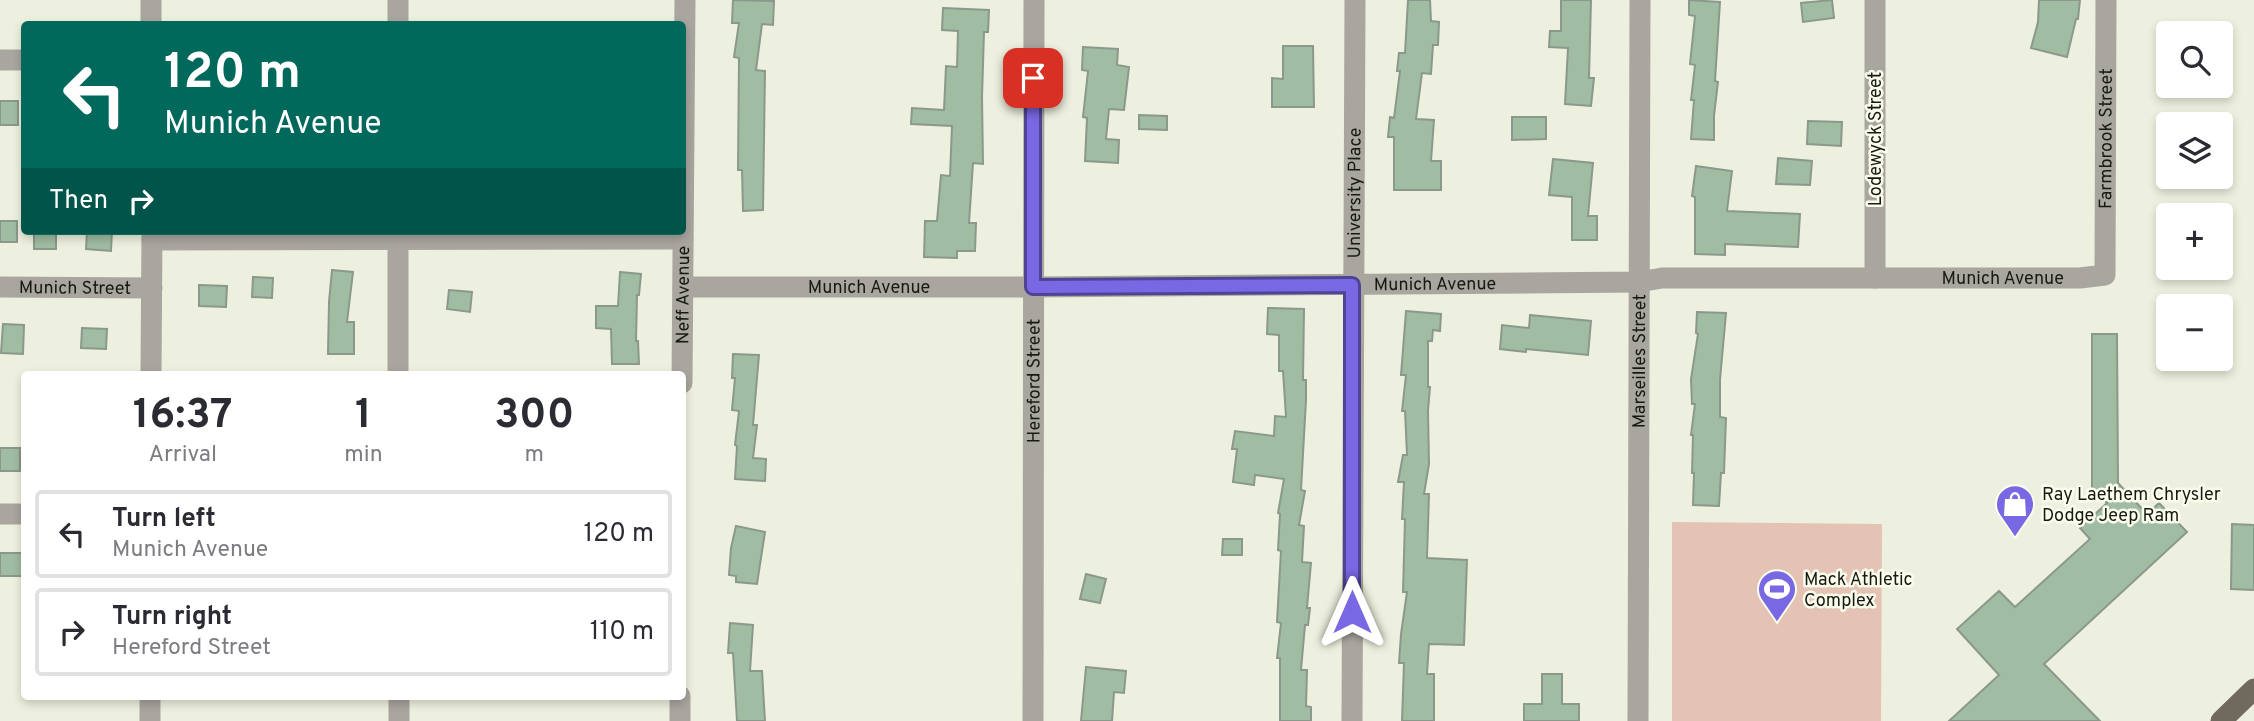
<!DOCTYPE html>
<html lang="en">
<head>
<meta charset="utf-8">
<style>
  :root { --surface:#fff; --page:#f7f7f7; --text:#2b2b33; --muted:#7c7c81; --line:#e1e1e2 }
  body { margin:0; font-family:Overpass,sans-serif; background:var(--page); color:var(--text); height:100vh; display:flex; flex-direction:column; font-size:26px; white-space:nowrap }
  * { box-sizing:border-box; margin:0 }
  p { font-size:23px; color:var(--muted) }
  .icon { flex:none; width:38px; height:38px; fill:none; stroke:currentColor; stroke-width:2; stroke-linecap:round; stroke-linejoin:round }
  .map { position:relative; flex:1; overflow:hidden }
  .details { position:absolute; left:21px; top:371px; width:665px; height:329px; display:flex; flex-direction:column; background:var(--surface); border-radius:7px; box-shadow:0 4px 10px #0003 }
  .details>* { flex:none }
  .guide { position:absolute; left:21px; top:21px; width:665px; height:214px; border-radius:7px; box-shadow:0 4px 10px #0003; background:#00695c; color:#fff; overflow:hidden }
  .fabs { position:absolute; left:2156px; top:21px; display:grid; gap:14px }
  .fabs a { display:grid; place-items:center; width:77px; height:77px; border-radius:7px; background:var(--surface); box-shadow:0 4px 10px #0003; font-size:35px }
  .pin { position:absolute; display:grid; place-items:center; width:60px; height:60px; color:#fff; margin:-30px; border-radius:14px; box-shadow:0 4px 10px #0006 }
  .me { position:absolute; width:77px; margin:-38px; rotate:0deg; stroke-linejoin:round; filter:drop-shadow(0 0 5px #0008) }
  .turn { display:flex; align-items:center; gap:24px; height:147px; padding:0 28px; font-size:32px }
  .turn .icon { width:91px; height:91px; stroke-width:2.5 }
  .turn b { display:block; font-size:49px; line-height:60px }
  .then { display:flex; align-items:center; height:66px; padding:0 28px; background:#0003; gap:14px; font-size:26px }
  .eta { display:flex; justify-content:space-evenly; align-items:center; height:119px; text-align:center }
  .eta b { font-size:42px; font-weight:700; line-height:49px }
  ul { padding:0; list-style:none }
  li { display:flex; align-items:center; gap:21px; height:88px; margin:0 14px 10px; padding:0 14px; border:4px solid var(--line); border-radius:7px }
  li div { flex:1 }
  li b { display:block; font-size:26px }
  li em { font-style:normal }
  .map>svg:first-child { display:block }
  .pitch { fill:#e4c2b4 }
  .building { fill:#a0bca2; stroke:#8b988c; stroke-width:2 }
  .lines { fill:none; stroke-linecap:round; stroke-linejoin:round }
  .minor { stroke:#a9a59f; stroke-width:21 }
  .major { stroke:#70695e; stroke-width:21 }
  .route-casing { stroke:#4f4494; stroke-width:18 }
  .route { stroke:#7968e3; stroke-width:12 }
  .labels { text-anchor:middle; stroke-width:5; stroke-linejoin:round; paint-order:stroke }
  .street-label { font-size:18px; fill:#191913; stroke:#fbfdec }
  .poi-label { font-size:18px; fill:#191913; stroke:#fbfdec; text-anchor:start }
</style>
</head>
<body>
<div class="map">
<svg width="2254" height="721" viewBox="0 0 2254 721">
  <rect width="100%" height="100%" fill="#eef0df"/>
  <path class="pitch" d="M1672,522l210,2 -1,197h-209z"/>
  <path class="building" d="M733,0l41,1 -1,24 -11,-1 -6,46 9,1 -2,139 -20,1 -1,-41h-4l1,-112 -5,-1 5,-34h-7z
    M1408,0h22l1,21 8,1 -1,23h-5l-2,29 -9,-1 -6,46 18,1 -3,41h10v29h-47v-53h-6l2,-20 4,1 6,-47h-3l2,-18h6z
    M1561,0h30l-2,78h5l-3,28 -26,-2 3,-56 -19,-1 1,-16h11z
    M1689,0l31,2 -5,79 3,1 -4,34v24l-23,-1 3,-39h-3l4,-35 -5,-1 5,-48 -6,-1z
    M1832,0l2,18 -31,4 -2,-19z
    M2039,0h41l-2,19h-2l-9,38 -36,-9 7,-26z
    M943,8l46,2 -1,22h-4l-2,65 1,67 -10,-1 -4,60h7l-1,28h-18v7l-33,-1 1,-36h12l4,-46 9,1 2,-50 -41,-2 1,-16 32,2 2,-44 11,1 1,-36 -16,-1z
    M1283,46h30l1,61h-42v-29l11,1z
    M1083,47l35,2 -1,16 12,2 -5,43 -15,-1 -3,30 13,1 -1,23 -33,-2 2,-43 -4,-1 5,-46 -6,-1z
    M0,101h18v24h-18z
    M1139,115l28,1v14l-28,-1z
    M1512,117h34v22l-34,1z
    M1808,121l34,1 -1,24 -34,-2z
    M1778,158l34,3 -2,24 -34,-1z
    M1553,159l40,4 -5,53h9v24h-25v-43l-23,-2z
    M1696,166l36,5 -5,40 73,3 -2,33 -73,-3v11l-30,-1v-57l-3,-1z
    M0,221h17v21h-17z
    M34,231h22v18h-22z
    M87,231h25l-1,20 -25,-2z
    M332,270l21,2 -6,50h7v32h-26l1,-52z
    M620,272l21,2 -2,21h-2l-1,46h2l1,23h-27l-1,-35 -15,-1v-22h22z
    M253,277l20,1 -1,20 -20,-1z
    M199,285l28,1 -1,21 -27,-1z
    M449,290l23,2 -2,20 -23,-3z
    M1268,308l36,1 -1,71h3v20l-5,90 4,1 -6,34 5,1 -2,36 9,1 -4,45h3l-2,17h-3l-4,45h6l-1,36 5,1v14h-31v-63h-3l4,-35 -4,-1 4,-71 -3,-1 2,-36 -2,-1 6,-34 -29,-4 -1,10 -21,-3 4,-33h-5l3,-18 39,5 1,-20 11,1 -3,-46h-4v-36l-12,-1z
    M1406,311l35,3 -1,17 -7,-1 -1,11h-4v46h2l-2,24 1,53 -5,30h5l-2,64 40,2 -3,85 -35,-1 -2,30h7v47h-32l2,-58h-5l2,-29 6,-42h-4l2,-73h-3l2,-37h-6l5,-27h4l-2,-44h-3l4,-36h-5z
    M1697,312l29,1 -6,67v37l6,1 -2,55h-3l-2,33 -26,-1 1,-32h-2l1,-38h-2l4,-31h-3l-1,-25 7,-45 -2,-1z
    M1530,315l61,6 -3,34 -62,-6v3l-26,-3 2,-24 27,3z
    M3,324l21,1 -1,29 -22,-1z
    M82,328l25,1 -1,20 -25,-1z
    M2092,334h25l1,149 29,31 12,-11 28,29 -143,132 56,57h-151l50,-46 -42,-46 42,-38 16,16 75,-68 -10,-11 27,-25 -15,-15z
    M733,354l26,1 -6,70h4l-4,33 13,1 -1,22 -30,-2 2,-33 -2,-1 4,-34 -7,-1 3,-32h-3z
    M0,448h20v23h-20z
    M2232,524l22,1v65l-23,-1z
    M736,526l29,6 -8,52 -21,-2v-6l-7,-1 2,-27z
    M1223,539h19v16h-20z
    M0,553h24v23h-24z
    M1086,574l20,5 -6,24 -20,-4z
    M730,623l23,2 -3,46h12l3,50h-28l-4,-68h-5z
    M1086,667l40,4 -2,22 -10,-1 -2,29h-31z
    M1542,674h20v30h17v17h-55v-17h18z"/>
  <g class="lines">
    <g class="minor">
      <path d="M151,0v24"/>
      <path d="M398,24v-24"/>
      <path d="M0,60h24"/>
      <path d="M152,240l531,-1"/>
      <path d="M1875,278v-278"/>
      <path id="s1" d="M0,287l152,1"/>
      <path id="s2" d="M683,287h350l606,-5 23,-4h418l25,-3 1,-275"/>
      <path d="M151,374l1,-143"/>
      <path d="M398,374v-143"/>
      <path id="s3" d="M682,383l3,-383"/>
      <path d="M0,514h24"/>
      <path d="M399,696v25"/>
      <path d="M150,721v-25"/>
      <path d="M680,721v-25"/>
      <path id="s4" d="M1033,721l1,-721"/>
      <path id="s5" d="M1352,721l3,-721"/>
      <path id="s6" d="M1638,721l2,-721"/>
    </g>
    <path class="major" d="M2221,721l33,-32"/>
  </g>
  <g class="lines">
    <defs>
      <path id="route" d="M1033,78v209l319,-2v327"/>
    </defs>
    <use href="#route" class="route-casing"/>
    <use href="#route" class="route"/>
  </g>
  <defs>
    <symbol id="shop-pin" viewBox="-11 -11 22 30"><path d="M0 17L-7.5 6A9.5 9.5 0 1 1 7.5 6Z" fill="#7968e3" stroke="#fbfdec"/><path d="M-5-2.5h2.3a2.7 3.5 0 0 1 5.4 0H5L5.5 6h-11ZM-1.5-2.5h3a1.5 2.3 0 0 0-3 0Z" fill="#fff"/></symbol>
    <symbol id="stadium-pin" viewBox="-11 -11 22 30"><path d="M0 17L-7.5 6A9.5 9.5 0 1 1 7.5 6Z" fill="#7968e3" stroke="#fbfdec"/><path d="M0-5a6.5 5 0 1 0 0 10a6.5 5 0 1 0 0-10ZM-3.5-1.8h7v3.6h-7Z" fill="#fff"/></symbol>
  </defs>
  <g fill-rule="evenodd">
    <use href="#shop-pin" x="1993" y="482" width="44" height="60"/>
    <use href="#stadium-pin" x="1755" y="567" width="44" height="60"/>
  </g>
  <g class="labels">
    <g class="street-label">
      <text dy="6" stroke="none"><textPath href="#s2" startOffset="1559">Farmbrook Street</textPath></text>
      <text transform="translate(1875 139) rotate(-90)" y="6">Lodewyck Street</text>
      <text dy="6" stroke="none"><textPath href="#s5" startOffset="528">University Place</textPath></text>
      <text dy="6" stroke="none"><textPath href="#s2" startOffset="1320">Munich Avenue</textPath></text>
      <text dy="6" stroke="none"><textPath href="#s2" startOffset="752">Munich Avenue</textPath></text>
      <text dy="6" stroke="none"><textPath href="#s1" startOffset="75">Munich Street</textPath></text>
      <text dy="6" stroke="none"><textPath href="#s2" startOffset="186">Munich Avenue</textPath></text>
      <text dy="6" stroke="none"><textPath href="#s3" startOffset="88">Neff Avenue</textPath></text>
      <text dy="6" stroke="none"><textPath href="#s6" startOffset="360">Marseilles Street</textPath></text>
      <text dy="6" stroke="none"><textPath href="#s4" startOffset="340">Hereford Street</textPath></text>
    </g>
    <g class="poi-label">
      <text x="2042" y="500">Ray Laethem Chrysler<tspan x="2042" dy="21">Dodge Jeep Ram</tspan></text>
      <text x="1804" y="585">Mack Athletic<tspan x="1804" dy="21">Complex</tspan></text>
    </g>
  </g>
</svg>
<div class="fabs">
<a><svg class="icon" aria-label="search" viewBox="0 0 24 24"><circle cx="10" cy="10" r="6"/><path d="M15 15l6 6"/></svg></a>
<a><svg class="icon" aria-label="layers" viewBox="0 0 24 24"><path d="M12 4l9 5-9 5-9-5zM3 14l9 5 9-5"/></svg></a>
<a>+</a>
<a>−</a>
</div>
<div class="pin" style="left:1033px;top:78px;background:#d93025"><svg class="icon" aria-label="arrive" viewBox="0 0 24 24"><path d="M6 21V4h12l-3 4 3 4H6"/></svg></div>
<svg class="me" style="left:1352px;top:612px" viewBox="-20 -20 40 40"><path d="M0-17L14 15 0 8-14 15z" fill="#7968e3" stroke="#fff" stroke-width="4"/></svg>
<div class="guide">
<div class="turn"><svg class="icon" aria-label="left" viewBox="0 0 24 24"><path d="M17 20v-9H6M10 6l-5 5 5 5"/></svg><div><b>120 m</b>Munich Avenue</div></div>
<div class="then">Then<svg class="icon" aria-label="right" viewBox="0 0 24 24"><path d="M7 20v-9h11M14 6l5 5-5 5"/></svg></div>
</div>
<section class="details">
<div class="eta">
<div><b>16:37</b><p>Arrival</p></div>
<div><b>1</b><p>min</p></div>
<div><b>300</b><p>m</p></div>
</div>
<ul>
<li><svg class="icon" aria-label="left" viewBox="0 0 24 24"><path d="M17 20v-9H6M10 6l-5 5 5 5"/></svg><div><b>Turn left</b><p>Munich Avenue</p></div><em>120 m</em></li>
<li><svg class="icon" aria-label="right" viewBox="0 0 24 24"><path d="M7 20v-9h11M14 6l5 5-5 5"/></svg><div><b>Turn right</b><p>Hereford Street</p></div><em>110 m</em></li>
</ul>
</section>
</div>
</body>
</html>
